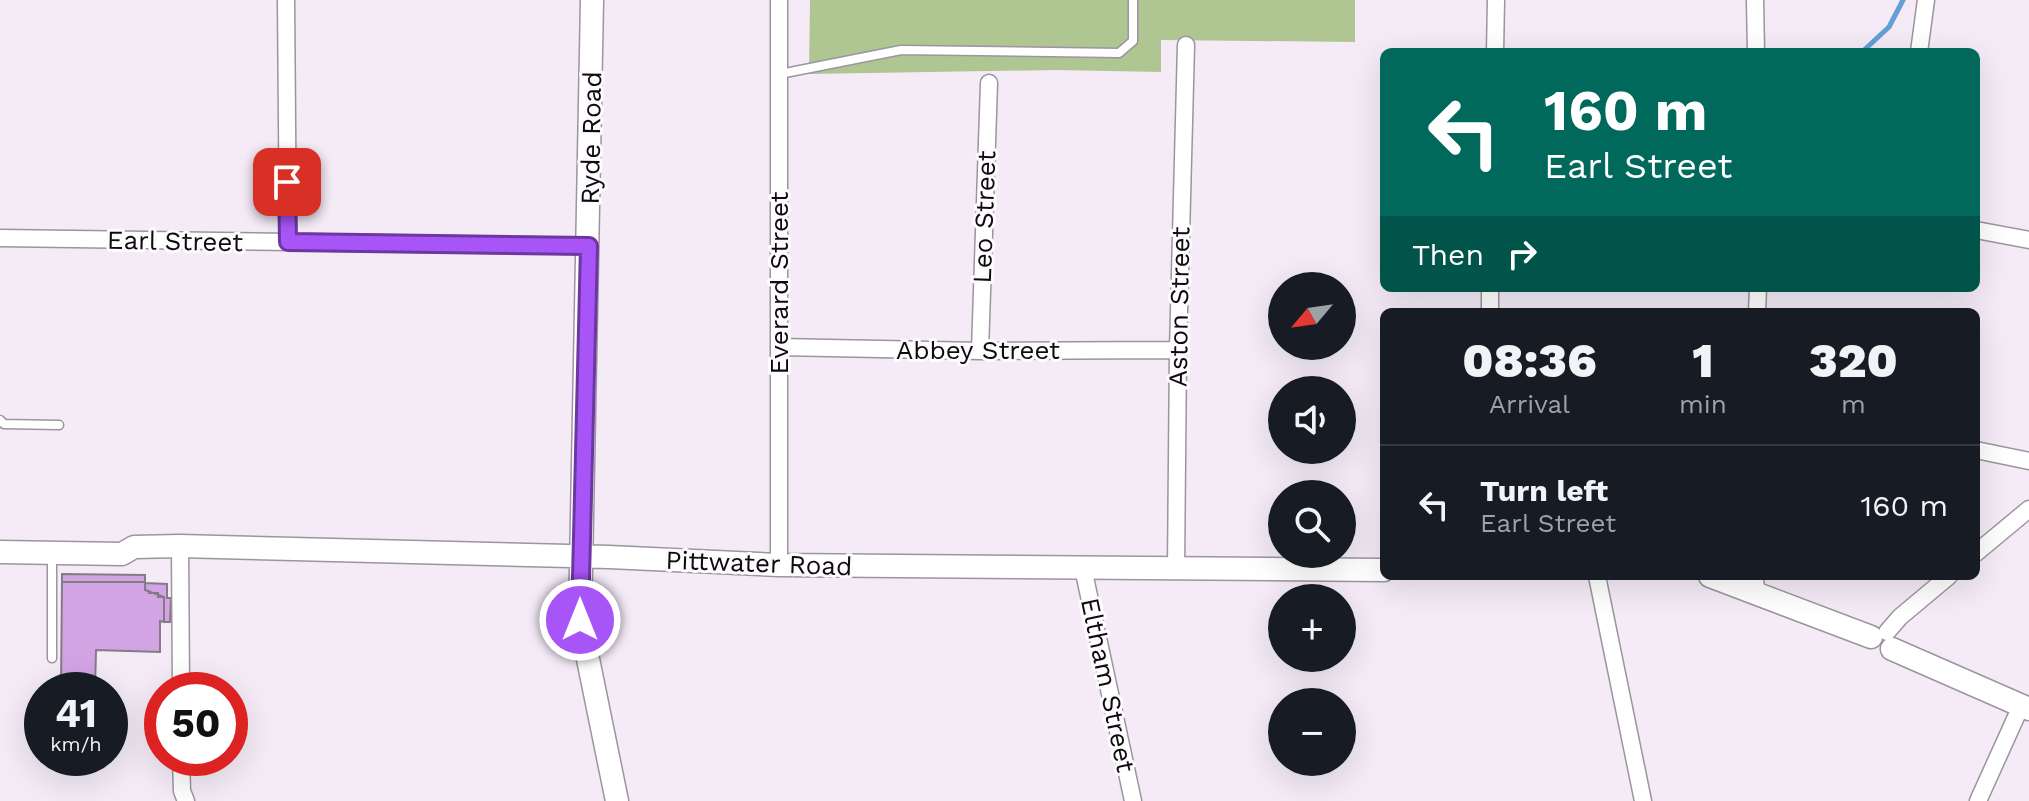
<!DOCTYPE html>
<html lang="en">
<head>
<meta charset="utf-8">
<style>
  :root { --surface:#171b24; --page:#20242c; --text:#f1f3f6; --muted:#9ea1a6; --line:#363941 }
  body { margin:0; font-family:"Work Sans",sans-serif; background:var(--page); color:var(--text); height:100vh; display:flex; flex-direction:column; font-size:30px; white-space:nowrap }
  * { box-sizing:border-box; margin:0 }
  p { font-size:26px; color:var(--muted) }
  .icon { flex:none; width:44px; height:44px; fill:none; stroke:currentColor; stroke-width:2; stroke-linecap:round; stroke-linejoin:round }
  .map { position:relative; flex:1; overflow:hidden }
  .drawer { position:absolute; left:1380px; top:308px; width:600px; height:272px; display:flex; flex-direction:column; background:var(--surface); border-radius:12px; box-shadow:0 8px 32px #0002 }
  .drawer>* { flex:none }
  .hud { position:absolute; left:1380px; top:48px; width:600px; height:244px; border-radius:12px; box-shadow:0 8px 32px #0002; background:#00695c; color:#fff; overflow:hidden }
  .needle { width:52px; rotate:241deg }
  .tools { position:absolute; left:1268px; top:272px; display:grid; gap:16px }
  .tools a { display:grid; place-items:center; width:88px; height:88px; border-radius:50%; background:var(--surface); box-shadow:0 8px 32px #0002; font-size:40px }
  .speed { position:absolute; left:24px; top:672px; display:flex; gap:16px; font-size:40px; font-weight:700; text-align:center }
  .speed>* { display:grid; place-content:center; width:104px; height:104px; border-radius:50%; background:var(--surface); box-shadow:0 8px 32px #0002; line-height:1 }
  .speed small { font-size:20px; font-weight:400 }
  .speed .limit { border:12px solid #d22; background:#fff; color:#111 }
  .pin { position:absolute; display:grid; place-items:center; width:68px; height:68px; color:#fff; margin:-34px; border-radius:16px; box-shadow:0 4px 12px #0006 }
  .me { position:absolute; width:88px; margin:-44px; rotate:0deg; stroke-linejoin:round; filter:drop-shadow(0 0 6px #0008) }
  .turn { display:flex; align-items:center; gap:28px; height:168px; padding:0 32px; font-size:36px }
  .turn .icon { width:104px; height:104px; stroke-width:2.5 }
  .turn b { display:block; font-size:56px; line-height:68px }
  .then { display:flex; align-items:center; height:76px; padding:0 32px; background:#0003; gap:16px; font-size:30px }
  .eta { display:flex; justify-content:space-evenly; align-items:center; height:136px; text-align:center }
  .eta b { font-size:48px; font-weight:800; line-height:56px }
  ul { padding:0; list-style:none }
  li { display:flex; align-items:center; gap:24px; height:120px; padding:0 32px; border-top:2px solid var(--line) }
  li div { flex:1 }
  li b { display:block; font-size:30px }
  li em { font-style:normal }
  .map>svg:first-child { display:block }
  .green { fill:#afc693 }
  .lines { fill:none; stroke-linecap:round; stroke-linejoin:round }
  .stream { stroke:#629fd5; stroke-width:5 }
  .building { fill:#d3a4e4; stroke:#837b86; stroke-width:2 }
  .lane-casing { stroke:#9c949f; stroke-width:11 }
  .street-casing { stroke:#9c949f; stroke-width:19 }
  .secondary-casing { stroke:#9c949f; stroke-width:25 }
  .lane { stroke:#fff; stroke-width:8 }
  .street { stroke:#fff; stroke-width:16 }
  .secondary { stroke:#fff; stroke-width:22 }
  .route-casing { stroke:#6d37a1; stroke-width:20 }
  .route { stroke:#a855f7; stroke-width:14 }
  .labels { text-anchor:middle; stroke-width:6; stroke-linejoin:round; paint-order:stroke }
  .street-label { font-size:26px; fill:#0d0a0e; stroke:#fdfbfe }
</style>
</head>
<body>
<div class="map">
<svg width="2029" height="801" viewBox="0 0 2029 801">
  <rect width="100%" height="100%" fill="#f4ebf7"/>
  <path class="green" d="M810,0h545v42l-194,-2v32l-105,-2 -247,4z"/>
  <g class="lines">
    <path class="stream" d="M1862,52l27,-25 14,-27"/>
  </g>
  <path class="building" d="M62,574l83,1v7h-83z
    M62,582h83v8l19,7v25l-4,-1v31l-64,-2 -1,40h-34z
    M145,583l22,1v14h4l-1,24h-6v-25h-6v-4h-9v-2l-4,-1z"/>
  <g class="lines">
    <defs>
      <path id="lane" d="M780,74l121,-24 218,3 14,-12v-41
        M0,420l4,4 55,1
        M52,658v-104"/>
      <path id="street" d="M286,0l2,242
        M1755,0l1,52
        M1495,52l1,-52
        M1919,52l7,-52
        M1976,230l53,10
        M0,238l589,8
        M1490,312v-24
        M1757,312l1,-24
        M779,347l201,4 198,-1
        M980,351l9,-268
        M1976,450l53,11
        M180,546l1,144
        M1976,553l53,-44
        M779,565v-565
        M1083,568l50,233
        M1176,570l2,-220 8,-305
        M1597,576l46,225
        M1755,576l1,17
        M1887,632l13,-15 49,-41
        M181,758l1,33 4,10
        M1978,801l43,-95"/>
      <path id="secondary" d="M592,0l-12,620 37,181
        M0,552l122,2 12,-7 46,-1 429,11 170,8 605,5
        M1710,576l161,61
        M1892,649l137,60"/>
    </defs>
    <use href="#lane" class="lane-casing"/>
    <use href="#street" class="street-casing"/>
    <use href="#secondary" class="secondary-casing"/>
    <use href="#lane" class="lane"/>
    <use href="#street" class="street"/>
    <use href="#secondary" class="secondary"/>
  </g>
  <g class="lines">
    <defs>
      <path id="route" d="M287,182l1,60 301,4 -9,374"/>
    </defs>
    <use href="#route" class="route-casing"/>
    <use href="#route" class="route"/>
  </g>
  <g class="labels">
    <g class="street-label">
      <text transform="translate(591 138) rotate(-89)" y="9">Ryde Road</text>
      <text transform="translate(984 217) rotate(-88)" y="9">Leo Street</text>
      <text transform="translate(175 241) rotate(1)" y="9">Earl Street</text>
      <text transform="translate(779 283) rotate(-90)" y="9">Everard Street</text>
      <text transform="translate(1179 307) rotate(-89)" y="9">Aston Street</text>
      <text x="978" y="359">Abbey Street</text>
      <text transform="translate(759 563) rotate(2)" y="9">Pittwater Road</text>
      <text transform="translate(1108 685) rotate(78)" y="9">Eltham Street</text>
    </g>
  </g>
</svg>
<div class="tools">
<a><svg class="needle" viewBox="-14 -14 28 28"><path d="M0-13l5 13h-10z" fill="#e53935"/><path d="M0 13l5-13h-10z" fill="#9ea1a6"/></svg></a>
<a><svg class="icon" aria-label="sound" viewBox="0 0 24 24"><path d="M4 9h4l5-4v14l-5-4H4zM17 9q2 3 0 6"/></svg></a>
<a><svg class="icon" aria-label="search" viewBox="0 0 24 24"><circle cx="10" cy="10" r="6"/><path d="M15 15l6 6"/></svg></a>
<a>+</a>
<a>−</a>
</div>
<div class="speed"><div>41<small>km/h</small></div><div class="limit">50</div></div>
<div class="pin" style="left:287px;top:182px;background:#d93025"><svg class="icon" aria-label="arrive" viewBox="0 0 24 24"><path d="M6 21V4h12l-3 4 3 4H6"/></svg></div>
<svg class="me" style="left:580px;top:620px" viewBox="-20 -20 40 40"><circle r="17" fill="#a855f7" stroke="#fff" stroke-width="3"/><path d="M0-11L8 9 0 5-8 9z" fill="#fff"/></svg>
<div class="hud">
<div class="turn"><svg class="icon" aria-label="left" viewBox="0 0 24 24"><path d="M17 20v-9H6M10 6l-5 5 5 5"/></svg><div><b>160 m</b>Earl Street</div></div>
<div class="then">Then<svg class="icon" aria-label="right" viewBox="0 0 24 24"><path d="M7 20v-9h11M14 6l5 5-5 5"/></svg></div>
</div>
<section class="drawer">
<div class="eta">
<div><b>08:36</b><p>Arrival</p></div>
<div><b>1</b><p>min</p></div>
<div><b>320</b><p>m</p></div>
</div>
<ul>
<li><svg class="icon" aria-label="left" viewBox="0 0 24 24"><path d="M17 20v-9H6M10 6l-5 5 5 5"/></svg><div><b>Turn left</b><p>Earl Street</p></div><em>160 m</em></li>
</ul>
</section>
</div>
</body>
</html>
